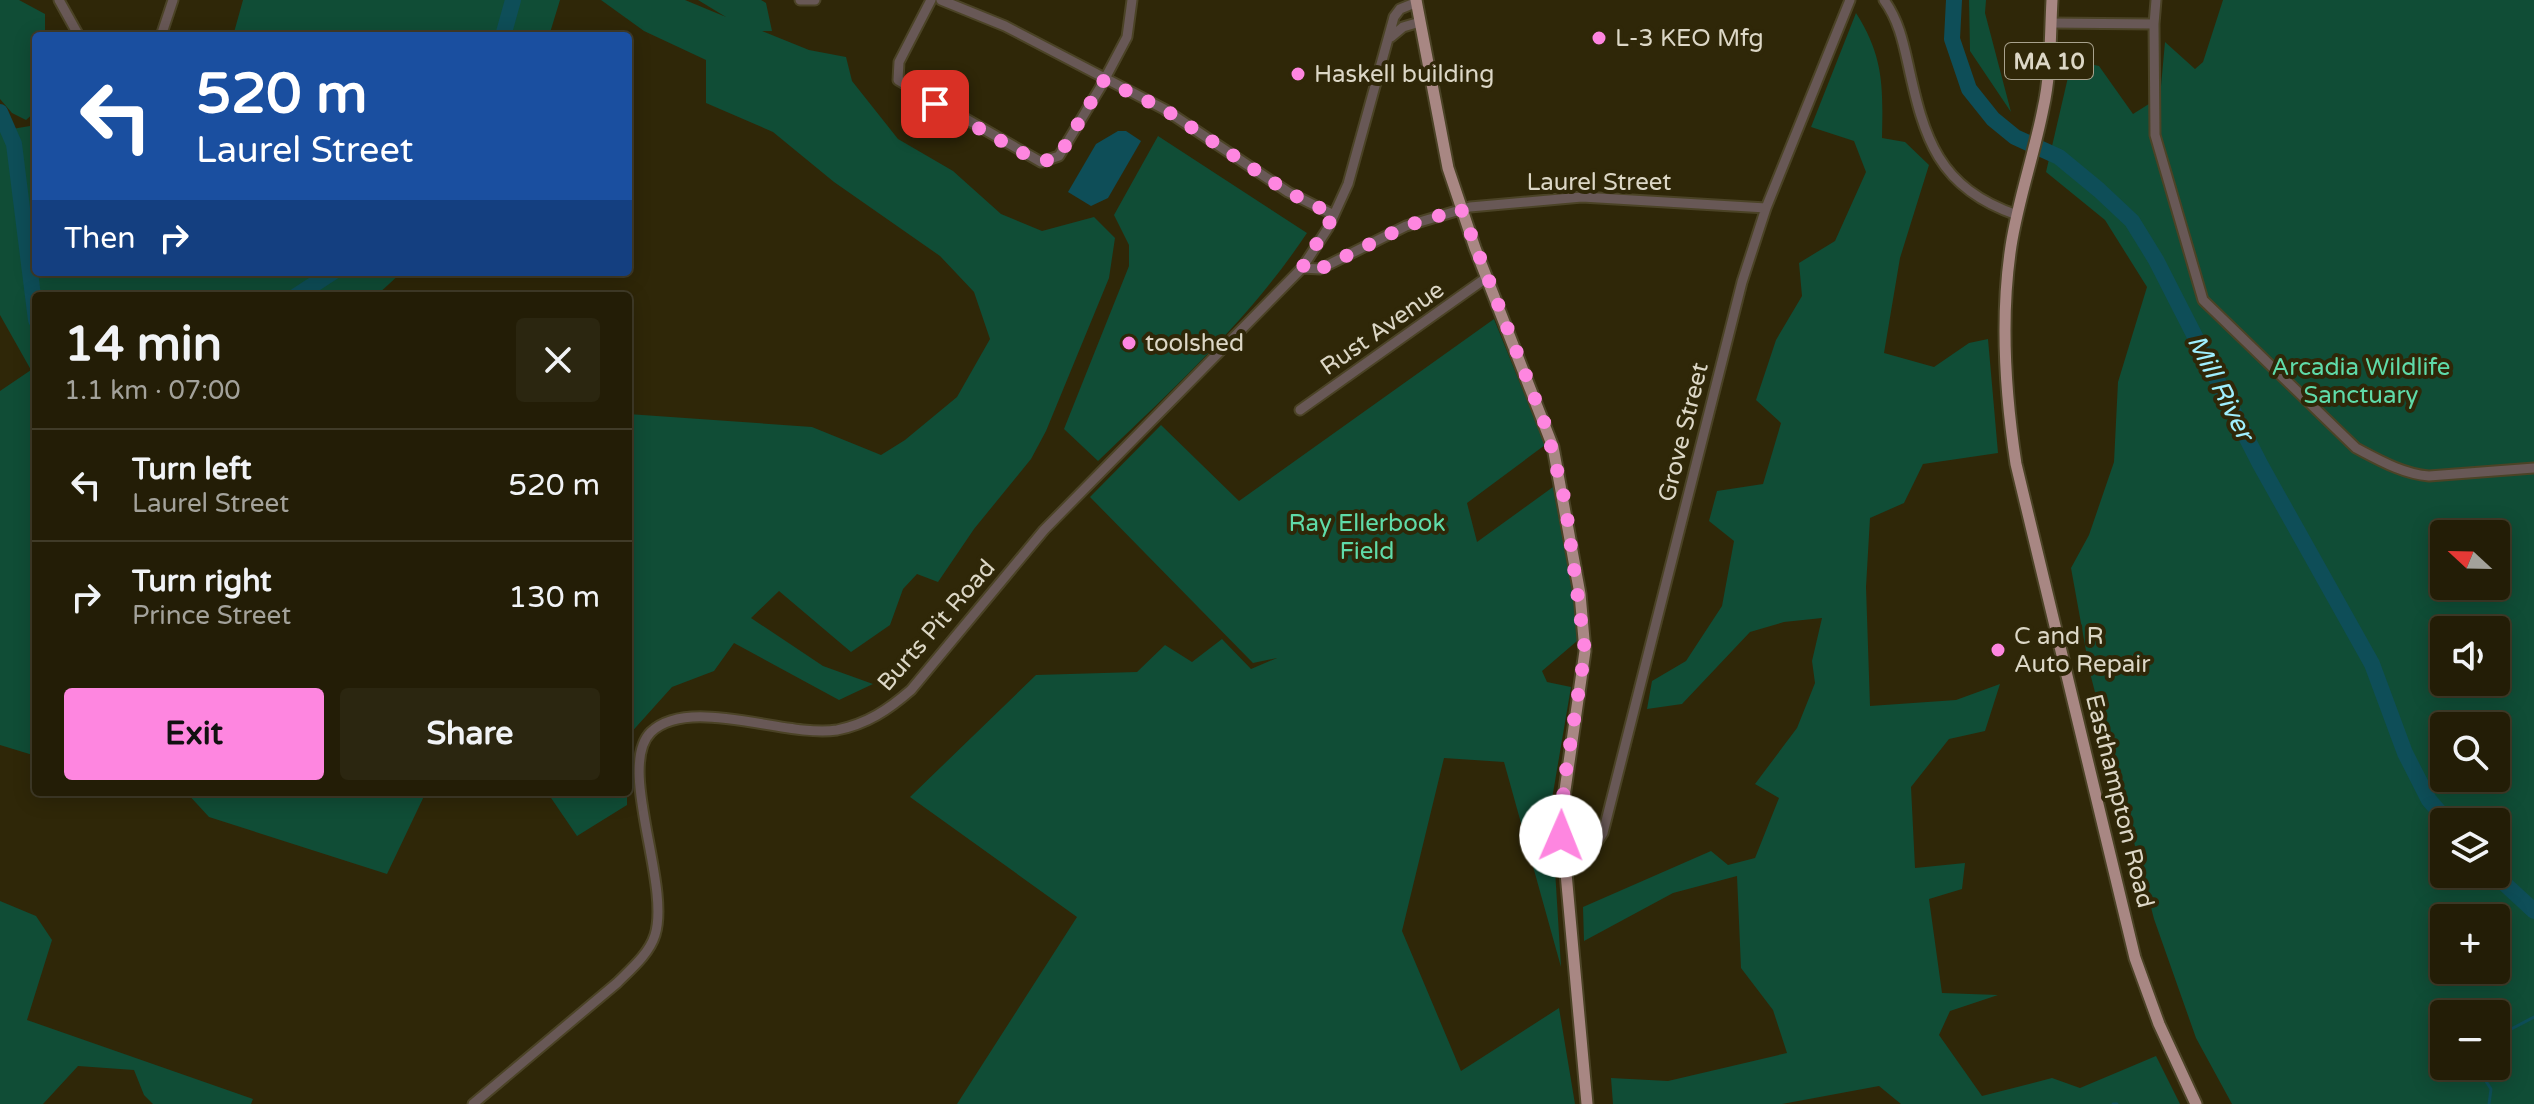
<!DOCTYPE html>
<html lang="en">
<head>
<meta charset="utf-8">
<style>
  :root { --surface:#231d06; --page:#2b2610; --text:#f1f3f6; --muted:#a3a29b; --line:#403b28; --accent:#fe86e0 }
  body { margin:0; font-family:"Varela Round",sans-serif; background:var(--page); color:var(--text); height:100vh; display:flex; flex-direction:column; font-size:30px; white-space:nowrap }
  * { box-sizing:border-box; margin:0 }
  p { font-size:26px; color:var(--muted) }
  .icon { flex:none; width:44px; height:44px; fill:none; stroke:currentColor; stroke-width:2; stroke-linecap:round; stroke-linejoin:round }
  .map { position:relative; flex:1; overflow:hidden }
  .panel { position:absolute; left:32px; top:292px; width:600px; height:504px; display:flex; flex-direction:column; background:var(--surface); border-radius:8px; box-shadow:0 4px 20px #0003,0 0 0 2px var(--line) }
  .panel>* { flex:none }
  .top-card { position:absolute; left:32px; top:32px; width:600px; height:244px; border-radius:8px; box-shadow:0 4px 20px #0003,0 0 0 2px var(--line); background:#1a4fa0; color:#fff; overflow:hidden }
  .needle { width:52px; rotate:292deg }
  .buttons { position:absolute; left:2430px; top:520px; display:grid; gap:16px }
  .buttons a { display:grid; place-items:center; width:80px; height:80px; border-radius:8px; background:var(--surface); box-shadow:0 4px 20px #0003,0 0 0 2px var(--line); font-size:40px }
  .pin { position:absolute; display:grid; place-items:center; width:68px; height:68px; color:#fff; margin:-34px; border-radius:16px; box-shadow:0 4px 12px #0006 }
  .me { position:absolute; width:88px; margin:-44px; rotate:1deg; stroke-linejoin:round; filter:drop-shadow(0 0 6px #0008) }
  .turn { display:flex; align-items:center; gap:28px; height:168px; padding:0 32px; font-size:36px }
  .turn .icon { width:104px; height:104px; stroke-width:2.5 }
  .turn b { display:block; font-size:56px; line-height:68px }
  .then { display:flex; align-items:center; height:76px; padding:0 32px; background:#0003; gap:16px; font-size:30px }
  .round { display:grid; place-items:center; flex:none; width:84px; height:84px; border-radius:8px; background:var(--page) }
  .summary { display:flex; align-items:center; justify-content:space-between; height:136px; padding:0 32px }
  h1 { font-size:48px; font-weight:700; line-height:60px }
  .action { display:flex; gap:16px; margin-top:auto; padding:16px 32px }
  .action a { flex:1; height:92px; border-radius:8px; background:var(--accent); color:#111; font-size:32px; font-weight:700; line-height:92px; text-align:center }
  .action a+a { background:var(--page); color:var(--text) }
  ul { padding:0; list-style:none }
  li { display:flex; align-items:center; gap:24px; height:112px; padding:0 32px; border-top:2px solid var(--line) }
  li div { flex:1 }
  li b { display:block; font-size:30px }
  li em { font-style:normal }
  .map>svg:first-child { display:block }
  .green { fill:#104d36; fill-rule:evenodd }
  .water { fill:#0e4e58 }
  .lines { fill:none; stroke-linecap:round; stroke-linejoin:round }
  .stream { stroke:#0e4e58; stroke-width:3 }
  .river { stroke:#0e4e58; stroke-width:16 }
  .minor-casing { stroke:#4b4326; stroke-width:13 }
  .major-casing { stroke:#4b4326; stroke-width:15 }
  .minor { stroke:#685856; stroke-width:9 }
  .major { stroke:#a88783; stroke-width:11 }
  .route { stroke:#fe86e0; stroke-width:14; stroke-dasharray:0 25.2 }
  .poi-dot { fill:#fe86e0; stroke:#2f2708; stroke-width:3 }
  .labels { text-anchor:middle; stroke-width:8; stroke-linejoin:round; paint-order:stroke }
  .shield { fill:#2f2708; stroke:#a8a28d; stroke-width:2 }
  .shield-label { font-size:22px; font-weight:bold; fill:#dcd7c6 }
  .poi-label { font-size:24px; fill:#dcd7c6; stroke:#2f2708; text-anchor:start }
  .street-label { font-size:24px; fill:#dcd7c6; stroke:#2f2708 }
  .park-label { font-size:24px; fill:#5fdba9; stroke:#2f2708 }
  .water-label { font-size:26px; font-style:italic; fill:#9feffe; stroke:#2f2708 }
</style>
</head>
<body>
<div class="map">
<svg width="2534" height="1104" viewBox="0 0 2534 1104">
  <rect width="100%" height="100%" fill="#2f2708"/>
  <path class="green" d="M0,0h19l26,14v22h-9v75l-10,9 -14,-7 -12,-14z
    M243,0h317l-11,36h-316z
    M601,0h84l41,17 -28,-17h63l5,3 6,28h-10l47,19 37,7 6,24 46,58 55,32 48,43 41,17 52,-14 21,21 -6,40 -63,153 -15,28 -57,70 -36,53 -21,-8 -14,15 -13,36 -39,27 -72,-61 -28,27 72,48 50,18 -34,16 -105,-57 -20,28 -42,16 -44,49v-322l184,13 69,28 24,-15 52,-43 33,-58 -16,-47 -34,-36 -106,-74 -61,-50 -67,-29v-43l-62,-29z
    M1969,0h17l-1,13 26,99 -41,-61z
    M2223,0h311v1104h-302l-36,-66 -42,-119 -64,-246 -19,-105 18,-33 25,-73 4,-80 29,-95 -42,-67 -59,-48 26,-112 27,6 34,48 27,-17 5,-55 30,27 8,-7zM2444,534h52v52h-52zM2444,630h52v52h-52zM2444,726h52v52h-52zM2444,822h52v52h-52zM2444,918h52v52h-52zM2444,1014h52v52h-52z
    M1856,13c28,44 27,74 26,125l23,4 24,23 -29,93 -16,95 50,14 35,-24 19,-4 10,114 -75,11 -19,39 -34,15 -4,69 4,119 86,-6 44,-16 -15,47 -36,8 -38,48 4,81 50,-5 -3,26 -33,10 13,94 56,2 -48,16 -11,24 43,61 70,-18 28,10 76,-32 24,48h-279l-22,-18 -97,18h-169l-2,-26 57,3 119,-28 -14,-43 -32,-42 -4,-92 -64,17 -89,48 -1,-34 128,-56 17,14 27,-7 24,-60 -24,-14 42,-56 18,-45 -3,-22 10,-43 -38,4 -34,10 -68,72 -35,5 5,-28 34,-20 36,-55 12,-65 -25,-20 8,-30 46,-7 18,-61 -25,-23 20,-60 26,-44 -3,-33 36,-22 31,-69 -12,-31 -43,-14z
    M36,125v147h366l-26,24h-340v460l-36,-11v-354l31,-21 -31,-55v-184z
    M1158,136l149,97c-58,87 -134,156 -209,228l-34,-32 65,-163v-21l-15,-30z
    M1494,319l51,126 -78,58 10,39 76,-55 26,139 -2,15 -35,30 5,11 24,5 -20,118 10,162 -57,-205 -60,-4 -42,173 59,140 98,-63 16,96h-618l120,-187 -167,-120 126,-122 101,-3 28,-27 27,17 30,-23 29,30 26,-11 -24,5 -163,-166 71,-72 78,76z
    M186,792h240l-39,82 -178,-57z
    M547,792h80v13l-50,31z
    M0,901l36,15 16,24 -25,80 226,79 -2,5h-98l-9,-9 -10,-25 -56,-4 -35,38h-43z"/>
  <path class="water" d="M1118,131h8l15,10 -33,57 -17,8 -23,-14 28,-48z"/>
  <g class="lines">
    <path class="stream" d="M2496,1037l38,-20
      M2476,1066l15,23 -2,15
      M2113,1104h4"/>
    <path class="river" d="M1954,0l-2,39 17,50 24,30 22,18 44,20 40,33 33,31 24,39 104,204 112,200 33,89 24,47 19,22
      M503,36l10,-36
      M0,112l14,32 22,176
      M296,296l37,-24
      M2494,874l40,37"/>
    <defs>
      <path id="minor" d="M59,0l20,36
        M800,0h15
        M931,0l-32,62 -1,18 143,82 18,-6 41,-68 27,-51 5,-37
        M941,0l64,26 159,83 124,83 46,23
        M1884,0c14,19 19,41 24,64 16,74 30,124 109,151
        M2051,23l103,1 2,-24
        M2154,24l1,111 48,165 153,148c23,12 47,26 73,28l105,-8
        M161,36l12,-36
        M1391,37l12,-10 17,-5
        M1302,268l18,1 86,-43 64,-19 112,-10 184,11
        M1300,410l186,-132
        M1563,862l25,-6 15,-23 139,-551 24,-74 84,-208
        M473,1104l144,-121c14,-14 32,-29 38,-48 16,-51 -39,-169 -4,-203 39,-37 134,6 186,-2 30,-6 51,-20 74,-40l133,-160 258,-262 26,-40 20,-44 46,-167 6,-8 17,-7"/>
      <path id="major" d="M1416,0l32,168 27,80 78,199 27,147 5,57 -24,167 26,286
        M2052,0c-2,36 -1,74 -9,109 -9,46 -25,91 -32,137 -11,72 -6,146 5,218l119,494 24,66 37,80"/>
    </defs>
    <use href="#minor" class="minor-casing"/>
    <use href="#major" class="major-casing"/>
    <use href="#minor" class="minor"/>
    <use href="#major" class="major"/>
  </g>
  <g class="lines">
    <path class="route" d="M935,104l95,53 21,4 8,-5 45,-76 60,29 124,83 46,23 -32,53 18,1 86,-43 55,-17 85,218 19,74 20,150 -21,132 -3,53"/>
  </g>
  <g class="poi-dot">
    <circle cx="1599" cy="38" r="8"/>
    <circle cx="1298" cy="74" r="8"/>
    <circle cx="1129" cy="343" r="8"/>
    <circle cx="1998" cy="650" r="8"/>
  </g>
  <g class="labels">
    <rect class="shield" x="2005" y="43" width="88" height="36" rx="6"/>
    <g class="shield-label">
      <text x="2049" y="69">MA 10</text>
    </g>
    <g class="poi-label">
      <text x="1615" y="46">L-3 KEO Mfg</text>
      <text x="1314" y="82">Haskell building</text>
      <text x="1145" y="351">toolshed</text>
      <text x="2014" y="644">C and R<tspan x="2014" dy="28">Auto Repair</tspan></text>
    </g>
    <g class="street-label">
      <text x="1599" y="190">Laurel Street</text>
      <text transform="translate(1382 328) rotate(-35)" y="8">Rust Avenue</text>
      <text transform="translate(1683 432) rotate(-76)" y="8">Grove Street</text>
      <text transform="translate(936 625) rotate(-49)" y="8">Burts Pit Road</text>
      <text transform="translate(2120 801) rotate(76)" y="8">Easthampton Road</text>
    </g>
    <g class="park-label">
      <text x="2361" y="375">Arcadia Wildlife<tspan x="2361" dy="28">Sanctuary</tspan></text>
      <text x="1367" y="531">Ray Ellerbook<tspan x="1367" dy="28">Field</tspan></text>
    </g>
    <g class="water-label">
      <text transform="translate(2221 387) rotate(63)" y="9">Mill River</text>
    </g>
  </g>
</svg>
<div class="buttons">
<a><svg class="needle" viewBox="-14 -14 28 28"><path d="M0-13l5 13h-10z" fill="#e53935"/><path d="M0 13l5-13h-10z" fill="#a3a29b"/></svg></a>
<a><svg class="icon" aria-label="sound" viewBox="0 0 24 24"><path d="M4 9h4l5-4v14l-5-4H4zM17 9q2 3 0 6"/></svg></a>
<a><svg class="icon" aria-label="search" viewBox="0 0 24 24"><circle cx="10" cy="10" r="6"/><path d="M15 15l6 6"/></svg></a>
<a><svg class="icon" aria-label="layers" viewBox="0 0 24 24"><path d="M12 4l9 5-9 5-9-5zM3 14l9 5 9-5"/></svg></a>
<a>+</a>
<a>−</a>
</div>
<div class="pin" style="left:935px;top:104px;background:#d93025"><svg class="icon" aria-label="arrive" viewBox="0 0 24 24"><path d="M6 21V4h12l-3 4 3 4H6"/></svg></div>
<svg class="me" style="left:1561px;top:836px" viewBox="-20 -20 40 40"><circle r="19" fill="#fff"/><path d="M0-13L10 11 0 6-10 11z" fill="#fe86e0"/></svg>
<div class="top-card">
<div class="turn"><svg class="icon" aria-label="left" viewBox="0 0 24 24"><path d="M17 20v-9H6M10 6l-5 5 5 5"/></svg><div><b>520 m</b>Laurel Street</div></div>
<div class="then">Then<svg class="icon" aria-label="right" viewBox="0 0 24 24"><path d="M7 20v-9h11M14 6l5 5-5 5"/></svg></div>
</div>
<section class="panel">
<div class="summary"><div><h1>14 min</h1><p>1.1 km · 07:00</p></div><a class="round"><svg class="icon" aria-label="close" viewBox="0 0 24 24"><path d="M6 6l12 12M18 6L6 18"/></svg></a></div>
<ul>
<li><svg class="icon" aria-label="left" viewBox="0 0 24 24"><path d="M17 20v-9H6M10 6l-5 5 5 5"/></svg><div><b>Turn left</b><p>Laurel Street</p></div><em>520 m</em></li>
<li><svg class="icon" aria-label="right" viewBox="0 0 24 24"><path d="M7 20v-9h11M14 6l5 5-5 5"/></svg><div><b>Turn right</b><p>Prince Street</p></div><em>130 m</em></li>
</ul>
<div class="action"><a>Exit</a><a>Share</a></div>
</section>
</div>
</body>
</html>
